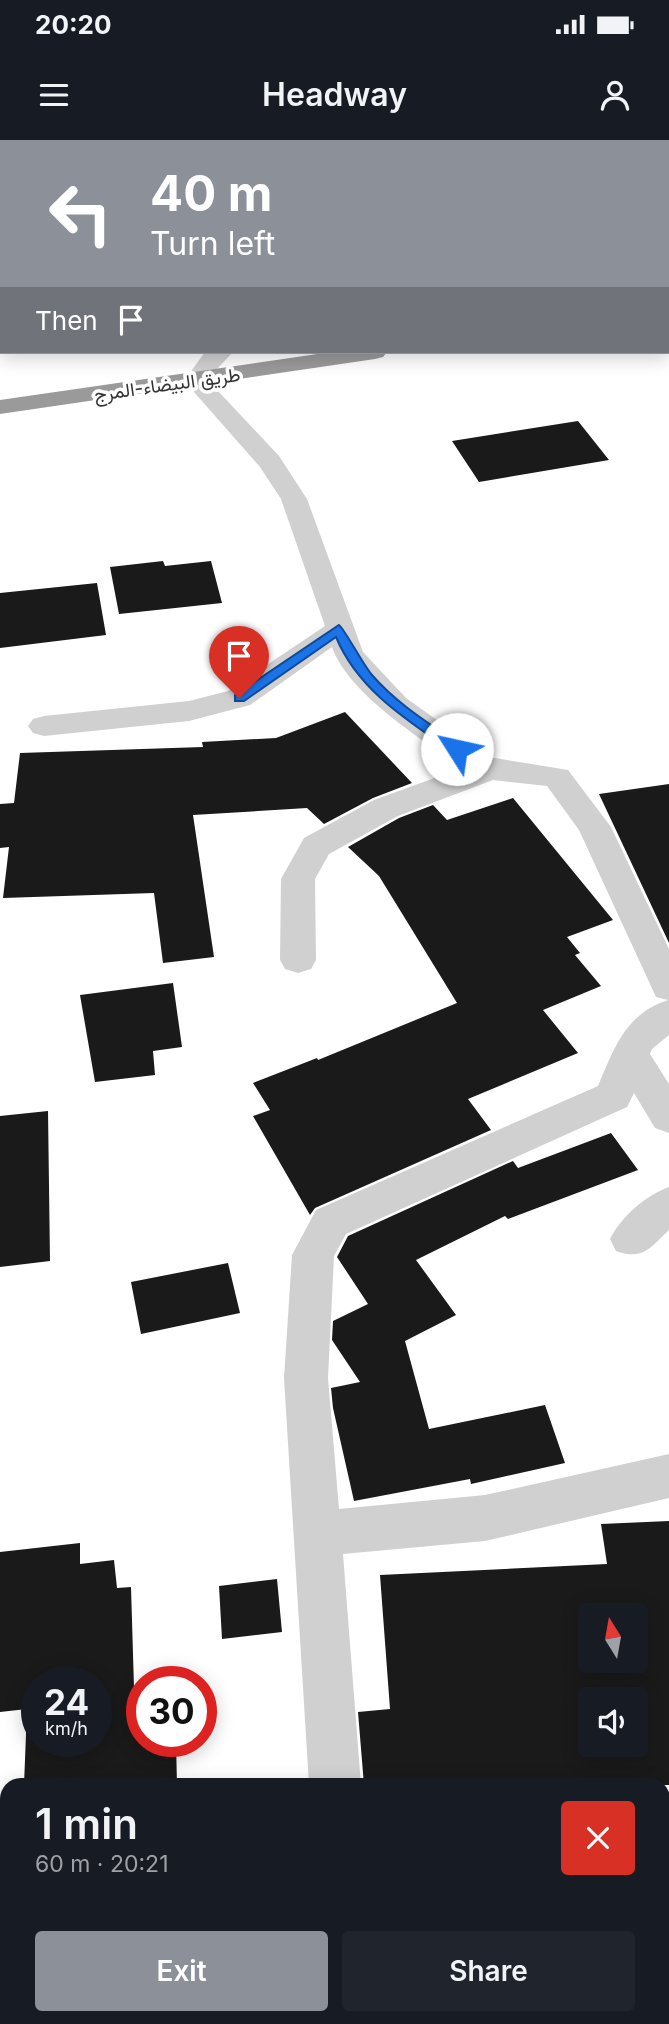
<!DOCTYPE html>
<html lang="en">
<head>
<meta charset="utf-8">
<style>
  :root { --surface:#171b24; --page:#20242c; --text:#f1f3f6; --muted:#9ea1a6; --accent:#8c9099 }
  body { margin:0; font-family:Inter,Vazirmatn,sans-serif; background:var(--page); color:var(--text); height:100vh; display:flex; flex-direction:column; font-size:26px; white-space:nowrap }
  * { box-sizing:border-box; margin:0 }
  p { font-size:23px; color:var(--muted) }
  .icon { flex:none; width:38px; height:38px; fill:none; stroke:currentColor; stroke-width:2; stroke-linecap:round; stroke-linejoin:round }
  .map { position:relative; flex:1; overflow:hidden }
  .sheet { position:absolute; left:0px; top:1638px; width:670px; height:247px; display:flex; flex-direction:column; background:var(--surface); border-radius:21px 21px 0 0; box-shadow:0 4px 18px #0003 }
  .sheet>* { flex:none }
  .banner { position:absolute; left:0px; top:0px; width:670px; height:214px; box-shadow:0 4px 18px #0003; background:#8c9099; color:#fff; overflow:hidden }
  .needle { width:46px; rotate:349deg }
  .buttons { position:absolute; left:578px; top:1463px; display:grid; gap:14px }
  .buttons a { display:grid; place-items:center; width:70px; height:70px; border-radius:7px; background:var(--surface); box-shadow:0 4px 18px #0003; font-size:35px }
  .speed { position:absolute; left:21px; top:1526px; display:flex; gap:14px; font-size:35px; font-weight:700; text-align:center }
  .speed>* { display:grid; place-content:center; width:91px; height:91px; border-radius:50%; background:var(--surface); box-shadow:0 4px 18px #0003; line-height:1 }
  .speed small { font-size:18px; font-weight:400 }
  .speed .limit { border:10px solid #d22; background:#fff; color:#111 }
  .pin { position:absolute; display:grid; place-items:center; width:60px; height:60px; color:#fff; margin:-72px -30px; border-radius:50% 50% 50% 0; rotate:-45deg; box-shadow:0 0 7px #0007 }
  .pin .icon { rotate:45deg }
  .me { position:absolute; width:77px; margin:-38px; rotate:305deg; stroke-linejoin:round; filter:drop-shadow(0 0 5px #0008) }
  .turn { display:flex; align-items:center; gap:24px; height:147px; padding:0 35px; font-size:32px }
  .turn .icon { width:91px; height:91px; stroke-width:2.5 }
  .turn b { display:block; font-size:49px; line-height:60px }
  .then { display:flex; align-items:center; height:66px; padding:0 35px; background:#0003; gap:14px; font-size:26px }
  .round { display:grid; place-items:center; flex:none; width:74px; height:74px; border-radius:7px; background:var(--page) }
  .overview { display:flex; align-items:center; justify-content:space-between; height:119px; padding:0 35px }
  h1 { font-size:42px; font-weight:600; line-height:52px }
  .primary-button { display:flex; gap:14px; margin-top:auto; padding:14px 35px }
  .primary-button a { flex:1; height:80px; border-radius:7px; background:var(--accent); color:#fff; font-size:28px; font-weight:600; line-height:80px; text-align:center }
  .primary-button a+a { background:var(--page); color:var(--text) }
  .status { display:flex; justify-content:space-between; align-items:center; height:49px; padding:0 35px; background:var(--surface); direction:ltr }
  .status svg { height:19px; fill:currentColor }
  header { display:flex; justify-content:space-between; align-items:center; height:91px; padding:0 35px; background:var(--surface); font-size:32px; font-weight:600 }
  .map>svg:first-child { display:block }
  .building { fill:#1a1a1a; fill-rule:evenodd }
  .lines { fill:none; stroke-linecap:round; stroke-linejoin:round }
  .minor { fill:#d0d0d0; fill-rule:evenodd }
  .highway { fill:#9a9a9a; fill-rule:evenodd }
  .route { fill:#1a73e8; stroke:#114b97; stroke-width:2 }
  .labels { text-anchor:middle; stroke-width:7; stroke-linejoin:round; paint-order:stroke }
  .far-street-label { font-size:19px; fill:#333; stroke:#fff }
</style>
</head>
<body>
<div class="status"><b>20:20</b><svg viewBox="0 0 49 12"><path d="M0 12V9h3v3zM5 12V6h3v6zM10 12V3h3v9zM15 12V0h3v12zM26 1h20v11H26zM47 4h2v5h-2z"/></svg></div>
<header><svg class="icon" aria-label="menu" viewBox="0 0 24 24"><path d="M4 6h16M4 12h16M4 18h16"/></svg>Headway<svg class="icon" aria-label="person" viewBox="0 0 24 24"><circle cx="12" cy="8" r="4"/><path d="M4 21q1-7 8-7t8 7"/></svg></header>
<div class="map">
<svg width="669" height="1884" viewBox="0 0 669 1884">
  <rect width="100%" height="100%" fill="#fff"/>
  <path class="building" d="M578,281l31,39 -130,22 -27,-41z
    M163,421l2,5 46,-5 11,42 -103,11 -9,-47z
    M97,443l9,52 -106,13v-55z
    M345,572l67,71 -39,15 -49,26 -17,-16 -114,7 21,142 -51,6 -9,-70 -151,5 6,-51 -9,1v-44l14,-1 6,-50 183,-6 -1,-5 74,-4z
    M669,644v159l-70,-149z
    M513,658l100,122 -46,17 13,16 -5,2 26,31 -58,24 35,43 -110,46 23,31 -176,78 -5,7 -57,-99 17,-6 -17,-27 64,-25 1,2 139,-57 -78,-127 -31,-29 51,-29 34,-13 14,15z
    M173,843l9,64 -29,4 2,24 -60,7 -15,-87z
    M48,971l2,150 -50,6v-151z
    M611,993l27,37 -130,49 -3,-3 -89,44 40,55 -51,26 24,88 116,-24 20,58 -94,21 -1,-5 -116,22 -21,-93 -2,-20 29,-6 -28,-42 1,-19 35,-17 -31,-47 11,-21 165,-75 5,7z
    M228,1123l12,50 -99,21 -10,-52z
    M669,1381v264h-305l-6,-73 32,-3 -10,-134 227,-11 -6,-40zM590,1475h45v46h-45zM590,1559h45v46h-45z
    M80,1403v21l34,-4 3,28 14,-1 4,134 7,-1v21h34l1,44h-153l3,-76 -27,3v-160zM37,1542h59v59h-59z
    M277,1439l5,53 -60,7 -3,-53z"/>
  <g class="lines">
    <path class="minor" d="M134,0h26l-28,2z
      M386,0h20l-21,2z
      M0,24h2l-2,13z
      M0,82h2v12h-2z
      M2,123v14l-2,1v-14z
      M205,212h28l-17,18 2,21 61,65 28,43 56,153 43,46 83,59 79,13 43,57 58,122v86l-17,14 -2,5 19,30v49l-14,-5 -21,-35 -7,14 -281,127 -12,22 -6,122 11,131 146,-14 184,-41v44l-184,43 -142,13 18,231h-52l-25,-407 8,-123 24,-45 282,-124c16,-37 27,-72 70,-86l-12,-3 -77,-167 -32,-44 -54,-6 -95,36 -69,38 -14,25 1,81 -5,9 -13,4 -13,-4 -5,-9 1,-81 23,-41 70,-38 88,-32c-40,-29 -113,-73 -130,-121l-82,58 -61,16 -145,15 -11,-3 -5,-7 5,-7 11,-3 145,-15 39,-10 97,-65 -44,-127 -21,-32 -66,-75 -2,-22z
      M669,1047v43c-18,17 -26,31 -53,21l-6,-12c11,-22 36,-44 59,-52z"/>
    <path class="highway" d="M668,157h1v14h-1z
      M331,212h56l-4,5 -8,2 -375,55v-14z"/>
  </g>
  <path class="route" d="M339,485c5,3 24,40 33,50 25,29 58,49 90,71v6h-9c-46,-32 -95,-62 -117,-115l-92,64h-9v-6z"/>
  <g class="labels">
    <g class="far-street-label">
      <text transform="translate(167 244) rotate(-8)" y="7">طريق البيضاء-المرج</text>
    </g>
  </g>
</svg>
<div class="buttons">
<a><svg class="needle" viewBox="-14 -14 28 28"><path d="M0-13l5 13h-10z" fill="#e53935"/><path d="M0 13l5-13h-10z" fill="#9ea1a6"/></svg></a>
<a><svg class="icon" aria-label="sound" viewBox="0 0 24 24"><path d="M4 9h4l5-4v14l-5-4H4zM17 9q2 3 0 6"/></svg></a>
</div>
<div class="speed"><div>24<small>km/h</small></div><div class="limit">30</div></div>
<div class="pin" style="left:239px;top:558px;background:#d93025"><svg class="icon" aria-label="arrive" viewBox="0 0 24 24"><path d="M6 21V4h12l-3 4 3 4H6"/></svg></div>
<svg class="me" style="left:457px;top:609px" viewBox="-20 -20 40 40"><circle r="19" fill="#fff"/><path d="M0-13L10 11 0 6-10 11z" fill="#1a73e8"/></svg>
<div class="banner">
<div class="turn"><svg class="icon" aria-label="left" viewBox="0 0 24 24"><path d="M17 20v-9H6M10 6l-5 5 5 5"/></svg><div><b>40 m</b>Turn left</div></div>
<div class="then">Then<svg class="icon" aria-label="arrive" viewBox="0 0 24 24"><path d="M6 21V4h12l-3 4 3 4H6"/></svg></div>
</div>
<section class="sheet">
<div class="overview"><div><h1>1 min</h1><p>60 m · 20:21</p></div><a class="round" style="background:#d93025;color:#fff"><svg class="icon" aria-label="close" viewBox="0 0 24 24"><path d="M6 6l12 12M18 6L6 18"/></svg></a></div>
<div class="primary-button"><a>Exit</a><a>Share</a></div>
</section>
</div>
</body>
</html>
